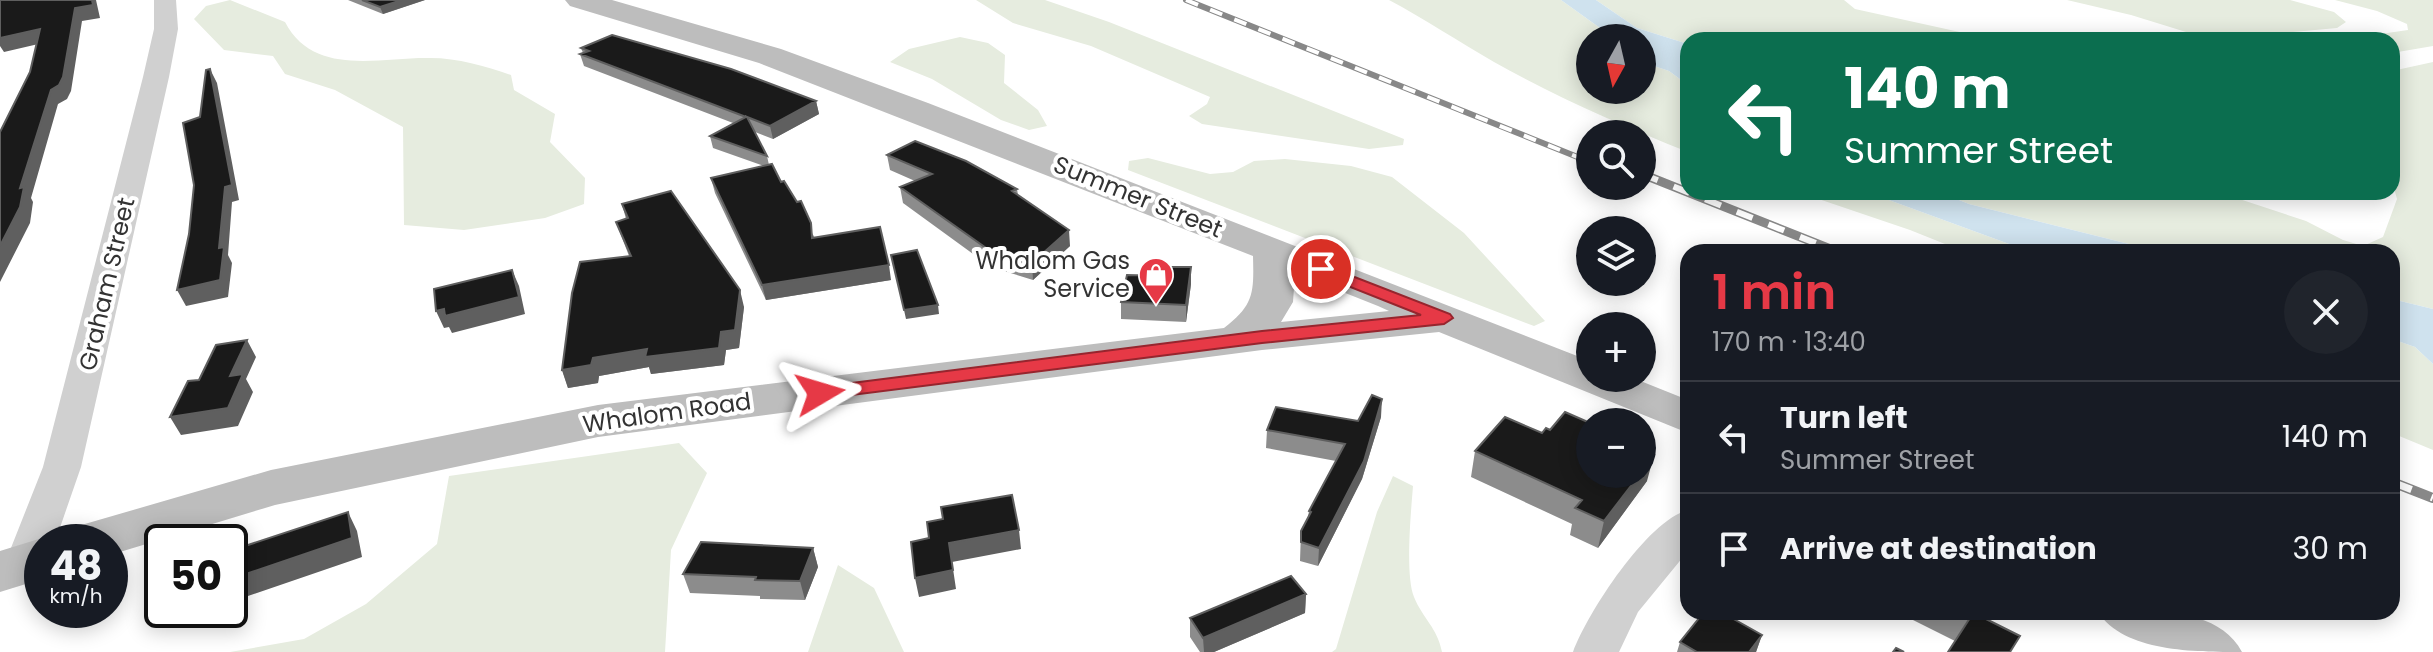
<!DOCTYPE html>
<html lang="en">
<head>
<meta charset="utf-8">
<style>
  :root { --surface:#171b24; --page:#20242c; --text:#f1f3f6; --muted:#9ea1a6; --line:#363941; --accent:#e63946 }
  body { margin:0; font-family:Poppins,sans-serif; background:var(--page); color:var(--text); height:100vh; display:flex; flex-direction:column; font-size:30px; white-space:nowrap }
  * { box-sizing:border-box; margin:0 }
  p { font-size:26px; color:var(--muted) }
  .icon { flex:none; width:44px; height:44px; fill:none; stroke:currentColor; stroke-width:2; stroke-linecap:round; stroke-linejoin:round }
  .map { position:relative; flex:1; overflow:hidden }
  .panel { position:absolute; left:1680px; top:244px; width:720px; height:376px; display:flex; flex-direction:column; background:var(--surface); border-radius:24px; box-shadow:0 4px 20px #0003 }
  .panel>* { flex:none }
  .top-card { position:absolute; left:1680px; top:32px; width:720px; height:168px; border-radius:24px; box-shadow:0 4px 20px #0003; background:#0b6e4f; color:#fff; overflow:hidden }
  .needle { width:52px; rotate:188deg }
  .buttons { position:absolute; left:1576px; top:24px; display:grid; gap:16px }
  .buttons a { display:grid; place-items:center; width:80px; height:80px; border-radius:50%; background:var(--surface); box-shadow:0 4px 20px #0003; font-size:40px }
  .speed { position:absolute; left:24px; top:524px; display:flex; gap:16px; font-size:40px; font-weight:700; text-align:center }
  .speed>* { display:grid; place-content:center; width:104px; height:104px; border-radius:50%; background:var(--surface); box-shadow:0 4px 20px #0003; line-height:1 }
  .speed small { font-size:20px; font-weight:400 }
  .speed .limit { border:4px solid #111; border-radius:12px; background:#fff; color:#111 }
  .pin { position:absolute; display:grid; place-items:center; width:68px; height:68px; color:#fff; margin:-34px; border:4px solid #fff; border-radius:50%; box-shadow:0 2px 8px #0007 }
  .me { position:absolute; width:88px; margin:-44px; rotate:83deg; stroke-linejoin:round; filter:drop-shadow(0 0 6px #0008) }
  .turn { display:flex; align-items:center; gap:28px; height:168px; padding:0 32px; font-size:36px }
  .turn .icon { width:104px; height:104px; stroke-width:2.5 }
  .turn b { display:block; font-size:56px; line-height:68px }
  .round { display:grid; place-items:center; flex:none; width:84px; height:84px; border-radius:42px; background:var(--page) }
  .headline { display:flex; align-items:center; justify-content:space-between; height:136px; padding:0 32px }
  h1 { font-size:48px; font-weight:600; line-height:60px; color:var(--accent) }
  ul { padding:0; list-style:none }
  li { display:flex; align-items:center; gap:24px; height:112px; padding:0 32px; border-top:2px solid var(--line) }
  li div { flex:1 }
  li b { display:block; font-size:30px }
  li em { font-style:normal }
  .map>svg:first-child { display:block }
  .green { fill:#e6ecdf }
  .water { fill:#cfe2ee }
  .lines { fill:none; stroke-linecap:round; stroke-linejoin:round }
  .street { fill:#d0d0d0; fill-rule:evenodd }
  .secondary { fill:#bdbdbd; fill-rule:evenodd }
  .rail-far2-casing { stroke:#888; stroke-width:6 }
  .rail-far1-casing { stroke:#888; stroke-width:9 }
  .rail-casing { stroke:#888; stroke-width:10 }
  .rail-far2 { stroke:#fff; stroke-width:4; stroke-dasharray:13; stroke-linecap:butt }
  .rail-far1 { stroke:#fff; stroke-width:6; stroke-dasharray:17; stroke-linecap:butt }
  .rail { stroke:#fff; stroke-width:7; stroke-dasharray:21; stroke-linecap:butt }
  .wall { fill:#8c8c8c }
  .shaded-wall { fill:#5f5f5f }
  .building { fill:#1a1a1a; stroke:#5f5f5f; stroke-width:2 }
  .route { fill:#e63946; stroke:#96252e; stroke-width:2 }
  .labels { text-anchor:middle; stroke-width:8; stroke-linejoin:round; paint-order:stroke }
  .street-label { font-size:24px; fill:#333; stroke:#fff }
  .poi-label { font-size:24px; fill:#333; stroke:#fff; text-anchor:end }
</style>
</head>
<body>
<div class="map">
<svg width="2433" height="652" viewBox="0 0 2433 652">
  <rect width="100%" height="100%" fill="#fff"/>
  <path class="green" d="M230,0l55,22c28,54 91,36 141,36 29,-1 59,8 85,17l3,15 41,24 -5,28 35,36 -1,26 -39,14 -81,12 -60,-5 -1,-98 -68,-37 -50,-16 -12,-18 -49,-6 -30,-31 12,-13z
    M976,0h69l64,22 295,117 -1,6 -34,4 -167,-25 -13,-8 18,-12 3,-7 -119,-51 -78,-23z
    M1389,0h172l53,38h-24v52h52v-28l27,9 19,14v67c-66,-26 -132,-55 -194,-90 -35,-20 -69,-43 -105,-62z
    M1596,0h248l11,9 141,31h-308v4l-51,-16z
    M2067,0h223l44,12 12,10 -9,6 -44,4 -14,8h-67l-81,-25z
    M2335,0h98v46l-41,7v-13h-53l69,-10 -1,-6 -30,-13z
    M960,37l28,6 17,12 -1,28 34,27 9,16 -18,4 -28,-10 -69,-41 -42,-17 19,-13z
    M2433,62v247l-41,-10v-47h-231l-192,-48 -30,-12h279l88,29 37,19 20,6 20,-9 14,-38 -5,-18v-110z
    M1148,158l62,16 23,-2 21,-11 31,-2 66,7 41,11 72,56 81,88 -11,5 -406,-156 1,-9z
    M1798,192h69l164,60h-66l-55,-22z
    M2392,339l23,8 18,17v86l-41,-17z
    M679,443l28,30 -36,77 -6,102h-435l74,-13 62,-35 71,-60 12,-68z
    M1393,476l20,10c-2,25 -8,89 1,111 9,22 23,30 28,55h-110l4,-3 41,-137z
    M838,565l36,23 30,64h-96z"/>
  <path class="water" d="M1561,0h35l41,28 51,16v41l-19,-14 -27,-9v-24h-28z
    M1867,192h72l30,12 192,48h-130z
    M2392,299l41,10v55l-18,-17 -23,-8z"/>
  <g class="lines">
    <path class="street" d="M154,0h22l2,29 -9,48 -88,390 -26,75h-13v30l-16,6 -15,-4 -6,-11 38,-96 100,-390 11,-48z
      M1688,510v41l-50,61 -19,40h-46c15,-40 74,-131 115,-142z"/>
    <path class="secondary" d="M565,0h47l169,49 147,54 662,258v17h43l55,22v33l-249,-101 -177,18 -664,87 -323,68 -165,50v-13h-47l8,-14 200,-58 327,-65 626,-77c30,-23 30,-35 29,-72l-494,-193 -189,-57zM1295,273l83,33 11,5 -108,11 12,-20z
      M42,538l13,4h-13v37l-42,13v-41z
      M2098,612c46,0 119,-8 144,40 -47,0 -118,0 -144,-40z"/>
    <defs>
      <path id="rail-far2" d="M1186,0l404,162"/>
      <path id="rail-far1" d="M1642,174l196,78"/>
      <path id="rail" d="M2392,482l41,16"/>
    </defs>
    <use href="#rail-far2" class="rail-far2-casing"/>
    <use href="#rail-far1" class="rail-far1-casing"/>
    <use href="#rail" class="rail-casing"/>
    <use href="#rail-far2" class="rail-far2"/>
    <use href="#rail-far1" class="rail-far1"/>
    <use href="#rail" class="rail"/>
  </g>
  <path class="wall" d="M348,0h77l-42,14z
    M581,48l235,53 3,13 -46,25 -18,-7 12,24 2,9 12,17 34,56 76,42 -125,20 -51,-107 -4,-15 53,-12 -51,-18 -3,-12 23,-13 -149,-57 -4,-12 3,-1z
    M887,155l130,34 1,6 52,51 -37,34 -42,-13 -88,-64 -3,-16 15,-6 -25,-11z
    M622,204l122,103 -5,41 -13,2 -2,15 -73,9 -2,-7 -50,9 -1,7 -30,5 -6,-18 67,-114 -13,-34 10,-3z
    M1191,267v17l-5,38 -65,-3v-17l45,-26z
    M1381,417l-19,62 -44,87 -18,-5 1,-30 7,-14 1,-6 27,-50 -70,-13 1,-18 91,-9z
    M1475,451l115,23 57,7 -49,67 -28,-13 2,-11 -101,-47z
    M813,548l5,19 -13,33 -45,-1v-3l-70,-3 -7,-19z
    M1306,594l-1,19 -91,39h-14l-10,-15v-19z
    M1897,612h85l-2,4 -25,25z
    M1762,635l-6,17h-79l3,-10z"/>
  <path class="shaded-wall" d="M92,0h4l4,18 -18,3 -11,70 -4,8 -9,5 -27,94 2,4 -3,21 -30,59v-36l20,-58 55,-180z
    M402,0h23l-42,14 -3,-7z
    M40,29l7,13 -43,10 -4,-6v-8z
    M210,69l7,14 22,117 -7,2 -4,53 4,8 -4,34 -42,9 -9,-16 42,-42z
    M816,101l3,13 -46,25 -3,-13z
    M1069,230l1,16 -37,34 -1,-17z
    M889,265l2,15 -125,20 -4,-15z
    M1191,267v17l-5,38v-17z
    M512,270l7,16 6,28 -73,19 -3,-6 -5,1 -8,-17 8,-2z
    M740,290l4,17 -5,41 -13,2 -2,15 -73,9 -2,-7 -50,9 -1,7 -30,5 -6,-18 31,-12 128,-26z
    M938,305l1,9 -33,5 -2,-9z
    M247,340l9,17 -10,22 7,13 -15,34 -57,9 -11,-18 60,-41z
    M1382,399l-1,18 -19,62 -44,87 1,-18z
    M1654,455l-7,26 -49,67 6,-27 36,-47h2v-3z
    M348,512l9,19 5,26 -117,40 -11,-19z
    M1019,530l2,19 -69,13 4,27 -37,8 -4,-19 34,-35z
    M813,548l5,19 -13,33 -5,-19z
    M1306,594l-1,19 -91,39h-10l-1,-14z
    M1762,635l-6,17h-7z"/>
  <path class="building" d="M0,0h92l1,5 -18,3 -12,69 -4,8 -8,5 -31,98 4,-1 -4,20 -20,39v-114l30,-60 10,-43 -40,9z
    M362,0h40l-22,7z
    M612,35l119,34 85,32 -46,25 -23,-9 20,39 -57,-20 36,-19 -166,-63 9,-3 -8,-3z
    M210,69l22,116 -7,2 -6,61 5,-1 -4,33 -43,10 12,-56 5,-49 -11,-62 17,-6 6,-47z
    M915,141l51,20 51,28 -5,2 57,39 -37,33 -43,-13 -89,-63 32,-13 -45,-19z
    M772,164l9,18 3,-1 13,21 4,-1 10,22 1,15 68,-11 9,38 -127,20 -51,-107z
    M671,191l69,99 -5,40 -14,2 -2,16 -74,9 2,-8 -54,9 -2,7 -29,5 10,-77 8,-31 51,-6 -15,-34 12,-4 -6,-14z
    M917,250l21,55 -34,5 -13,-55z
    M1168,267h23l-5,38 -65,-3 6,-27 39,1z
    M512,270l7,27 -74,19 -1,-7 -8,2 -2,-22z
    M247,340l-17,36 13,-2 -15,34 -58,9 18,-36 11,-1 17,-35z
    M1372,395l10,4 -18,62 -45,87 -18,-6v-11l10,-19 -2,-1 36,-67 -78,-14 9,-23 82,14z
    M1565,412l25,11v51h50l-36,47 -29,-13 7,-8 -107,-49 30,-34 37,16 4,-5 4,2z
    M1642,450l12,5 -12,16z
    M1012,495l7,35 -70,13 4,27 -38,8 -4,-36 18,-4 -2,-16 16,-3 -2,-12z
    M348,512l4,26 -118,40 -1,-28z
    M701,542l112,6 -13,33 -45,-1 1,-3 -73,-3z
    M1291,576l15,18 -103,44 -13,-20z
    M1704,612h17l41,23 -13,17h-52l-17,-10z
    M1957,612h23l-2,3 42,21 -10,16h-62l22,-34z
    M1896,648l8,4h-11z"/>
  <path class="route" d="M1321,264l129,50 3,4 -9,6 -182,19 -442,56 -10,-6 10,-6 442,-56 159,-16 -106,-42 -3,-4z"/>
  <defs>
    <symbol id="shop-pin" viewBox="-11 -11 22 30"><path d="M0 17L-7.5 6A9.5 9.5 0 1 1 7.5 6Z" fill="#e63946" stroke="#fff"/><path d="M-5-2.5h2.3a2.7 3.5 0 0 1 5.4 0H5L5.5 6h-11ZM-1.5-2.5h3a1.5 2.3 0 0 0-3 0Z" fill="#fff"/></symbol>
  </defs>
  <g fill-rule="evenodd">
    <use href="#shop-pin" x="1136" y="255" width="40" height="54"/>
  </g>
  <g class="labels">
    <g class="street-label">
      <text transform="translate(1138 197) rotate(22)" y="8">Summer Street</text>
      <text transform="translate(107 284) rotate(-77)" y="8">Graham Street</text>
      <text transform="translate(667 413) rotate(-8)" y="8">Whalom Road</text>
    </g>
    <g class="poi-label">
      <text x="1130" y="269">Whalom Gas<tspan x="1130" dy="28">Service</tspan></text>
    </g>
  </g>
</svg>
<div class="buttons">
<a><svg class="needle" viewBox="-14 -14 28 28"><path d="M0-13l5 13h-10z" fill="#e53935"/><path d="M0 13l5-13h-10z" fill="#9ea1a6"/></svg></a>
<a><svg class="icon" aria-label="search" viewBox="0 0 24 24"><circle cx="10" cy="10" r="6"/><path d="M15 15l6 6"/></svg></a>
<a><svg class="icon" aria-label="layers" viewBox="0 0 24 24"><path d="M12 4l9 5-9 5-9-5zM3 14l9 5 9-5"/></svg></a>
<a>+</a>
<a>−</a>
</div>
<div class="speed"><div>48<small>km/h</small></div><div class="limit">50</div></div>
<div class="pin" style="left:1321px;top:269px;background:#d93025"><svg class="icon" aria-label="arrive" viewBox="0 0 24 24"><path d="M6 21V4h12l-3 4 3 4H6"/></svg></div>
<svg class="me" style="left:820px;top:393px" viewBox="-20 -20 40 40"><path d="M0-17L14 15 0 8-14 15z" fill="#e63946" stroke="#fff" stroke-width="4"/></svg>
<div class="top-card">
<div class="turn"><svg class="icon" aria-label="left" viewBox="0 0 24 24"><path d="M17 20v-9H6M10 6l-5 5 5 5"/></svg><div><b>140 m</b>Summer Street</div></div>
</div>
<section class="panel">
<div class="headline"><div><h1>1 min</h1><p>170 m · 13:40</p></div><a class="round"><svg class="icon" aria-label="close" viewBox="0 0 24 24"><path d="M6 6l12 12M18 6L6 18"/></svg></a></div>
<ul>
<li><svg class="icon" aria-label="left" viewBox="0 0 24 24"><path d="M17 20v-9H6M10 6l-5 5 5 5"/></svg><div><b>Turn left</b><p>Summer Street</p></div><em>140 m</em></li>
<li><svg class="icon" aria-label="arrive" viewBox="0 0 24 24"><path d="M6 21V4h12l-3 4 3 4H6"/></svg><div><b>Arrive at destination</b></div><em>30 m</em></li>
</ul>
</section>
</div>
</body>
</html>
